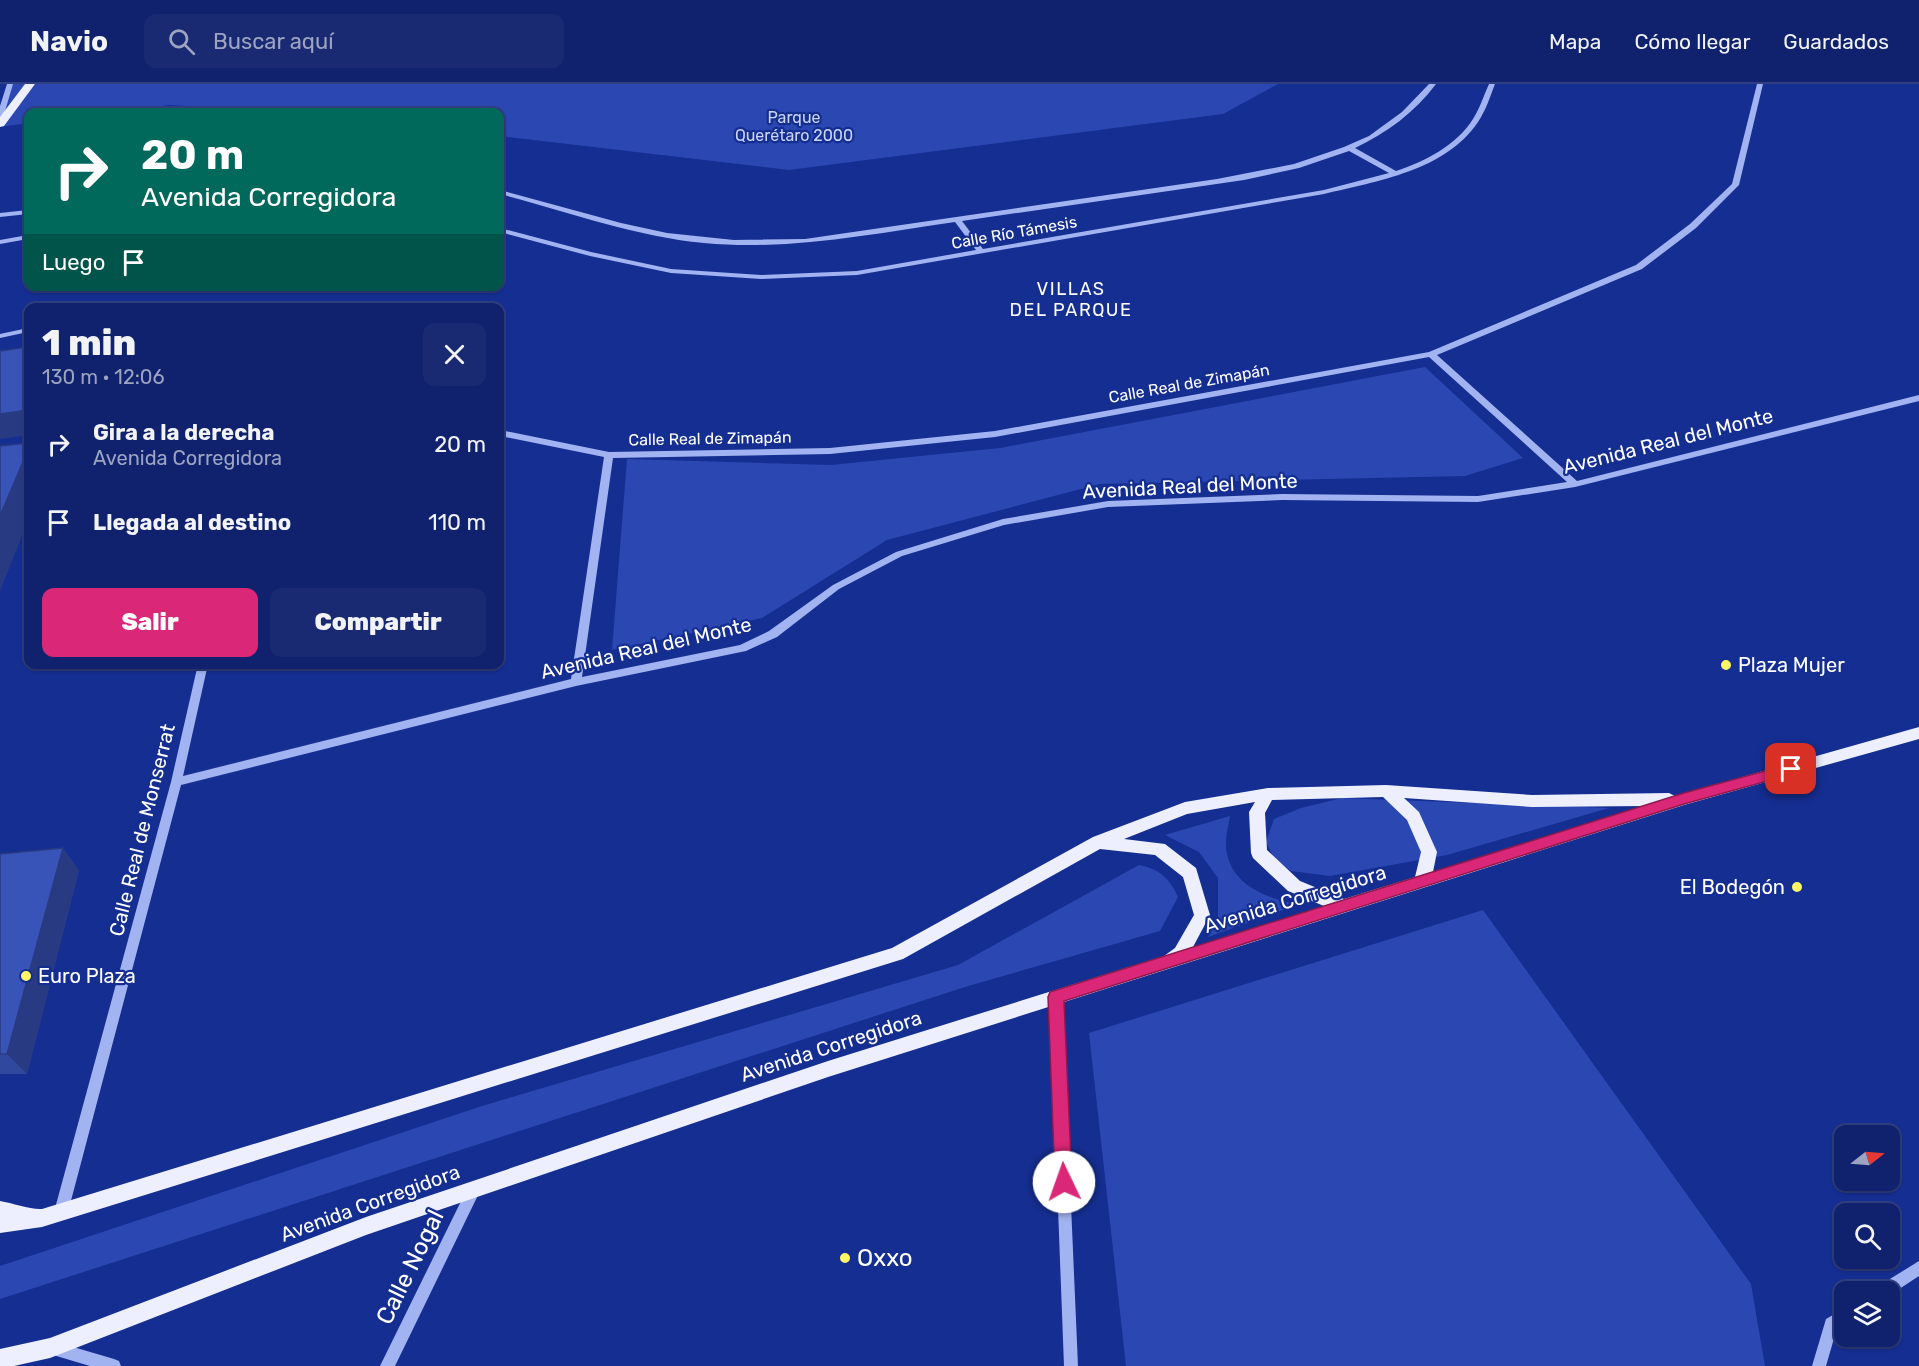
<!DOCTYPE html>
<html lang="es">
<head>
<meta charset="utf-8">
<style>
  :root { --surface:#10226e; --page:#192a73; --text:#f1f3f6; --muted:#9ca4c2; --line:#303f81; --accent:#db2777 }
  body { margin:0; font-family:Rubik,sans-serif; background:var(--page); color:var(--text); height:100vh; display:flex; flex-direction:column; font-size:22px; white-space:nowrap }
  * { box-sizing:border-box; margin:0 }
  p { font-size:20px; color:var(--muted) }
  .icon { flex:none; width:33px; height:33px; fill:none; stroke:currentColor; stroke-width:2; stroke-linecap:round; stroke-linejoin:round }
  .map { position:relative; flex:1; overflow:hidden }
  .drawer { position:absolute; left:24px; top:219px; width:480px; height:366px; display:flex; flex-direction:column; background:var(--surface); border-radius:12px; box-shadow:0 2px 4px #0004,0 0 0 2px var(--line) }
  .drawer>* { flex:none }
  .top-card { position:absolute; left:24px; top:24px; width:480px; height:183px; border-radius:12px; box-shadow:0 2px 4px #0004,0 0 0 2px var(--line); background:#00695c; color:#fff; overflow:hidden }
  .needle { width:39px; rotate:73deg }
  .fabs { position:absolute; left:1834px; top:1041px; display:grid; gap:12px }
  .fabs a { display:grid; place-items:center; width:66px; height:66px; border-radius:12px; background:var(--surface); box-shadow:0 2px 4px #0004,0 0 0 2px var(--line); font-size:30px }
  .pin { position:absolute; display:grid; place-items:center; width:51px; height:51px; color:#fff; margin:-26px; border-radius:12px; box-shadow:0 3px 9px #0006 }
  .me { position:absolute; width:66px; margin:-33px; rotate:357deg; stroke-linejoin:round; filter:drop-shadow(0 0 4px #0008) }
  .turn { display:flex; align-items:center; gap:21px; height:126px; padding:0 18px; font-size:27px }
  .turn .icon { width:78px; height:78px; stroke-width:2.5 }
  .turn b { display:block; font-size:42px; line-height:51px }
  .then { display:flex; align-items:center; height:57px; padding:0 18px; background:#0003; gap:12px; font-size:22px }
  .round { display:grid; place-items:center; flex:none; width:63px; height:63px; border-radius:12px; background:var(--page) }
  .overview { display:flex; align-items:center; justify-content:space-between; height:102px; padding:0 18px }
  h1 { font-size:36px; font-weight:800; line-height:45px }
  .button { display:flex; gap:12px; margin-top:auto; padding:12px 18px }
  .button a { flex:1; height:69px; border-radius:12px; background:var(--accent); color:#fff; font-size:24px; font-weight:800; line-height:69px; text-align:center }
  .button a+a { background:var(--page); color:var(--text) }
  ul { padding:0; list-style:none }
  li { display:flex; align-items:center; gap:18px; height:78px; padding:0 18px }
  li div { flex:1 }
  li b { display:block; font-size:22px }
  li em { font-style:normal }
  header { display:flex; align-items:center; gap:36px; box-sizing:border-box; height:84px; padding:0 30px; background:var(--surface); border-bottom:2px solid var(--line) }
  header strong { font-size:28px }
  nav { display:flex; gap:33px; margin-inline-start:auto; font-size:21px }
  .search { width:420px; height:54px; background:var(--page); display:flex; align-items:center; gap:15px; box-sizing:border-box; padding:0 21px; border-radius:12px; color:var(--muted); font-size:22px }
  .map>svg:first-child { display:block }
  .green { fill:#2b47b2 }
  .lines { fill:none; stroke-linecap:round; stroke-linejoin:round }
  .minor { fill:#a2b3f1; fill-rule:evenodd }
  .major { fill:#edefff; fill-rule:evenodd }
  .wall { fill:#31489f }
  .shaded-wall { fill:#283b82 }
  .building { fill:#3954b9; stroke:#283b82; stroke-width:1.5 }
  .route { fill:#db2777; stroke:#8e194d; stroke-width:1.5 }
  .poi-dot { fill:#fff763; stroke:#152e92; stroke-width:2 }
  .labels { text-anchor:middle; stroke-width:4.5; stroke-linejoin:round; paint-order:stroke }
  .far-park-label { font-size:16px; fill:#c9d5fc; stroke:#152e92 }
  .far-street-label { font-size:16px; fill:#fff; stroke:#152e92 }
  .far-neighbourhood-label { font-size:18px; letter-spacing:1.5px; fill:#fff; stroke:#152e92 }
  .street-label { font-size:20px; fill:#fff; stroke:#152e92 }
  .poi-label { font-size:20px; fill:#fff; stroke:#152e92; text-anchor:start }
  .near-poi-label { font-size:24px; fill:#fff; stroke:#152e92; text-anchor:start }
  .near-street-label { font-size:24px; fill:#fff; stroke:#152e92 }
</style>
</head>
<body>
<header>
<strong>Navio</strong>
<div class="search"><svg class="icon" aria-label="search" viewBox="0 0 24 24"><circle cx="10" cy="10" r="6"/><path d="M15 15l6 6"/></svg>Buscar aquí</div>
<nav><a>Mapa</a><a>Cómo llegar</a><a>Guardados</a></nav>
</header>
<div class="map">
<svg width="1919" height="1282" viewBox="0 0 1919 1282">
  <rect width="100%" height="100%" fill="#152e92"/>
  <path class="green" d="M12,0h1266l-55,30 -434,56 -289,-34v-24h-215l-115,-7 -59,7h-83v11l-28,4z
    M1425,283l98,91 -58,18 -365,8 -213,56 -125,78 -150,32 15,-191 204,6 169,-17z
    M1342,714l267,10 -162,47 -117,21 -39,-5 -16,-11 -9,-18 8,-23 27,-11z
    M1230,732c-2,12 -6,27 -3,38 7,33 42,44 70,51l-89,32 10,-17v-42l-19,-26 -34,-17z
    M1139,781c21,4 31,14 39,32l-18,34 -195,56 -965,312v-33l482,-160 476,-141z
    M1483,826l268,374 14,82h-639l-37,-333z"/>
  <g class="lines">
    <path class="minor" d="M7,0h6l-10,34 -3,2v-14z
      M1429,0h7c-21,28 -49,49 -81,64l41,23c28,-9 61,-26 77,-52 7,-11 11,-24 16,-35h6c-5,13 -9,26 -17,38 -33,49 -101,59 -154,72l-467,81 -96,4 -90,-6 -81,-17 -90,-24v-4l91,24 80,17 90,6 96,-4 119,-21 -21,-28c-83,12 -167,29 -251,21 -70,-7 -136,-31 -204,-49v-4l121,33 46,10 67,7 71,-1 412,-60 77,-15 50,-17 25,-11 33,-24zM1349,67l40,22 -65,17 -341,59 -21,-28 282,-41 55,-12z
      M1757,0h6l-24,101 -43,43 -54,41 -205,86 140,126 342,-86v6l-344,86 -97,15 -196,-2 -174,7 -104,18 -102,31 -63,33 -62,48 -31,14 -170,35 -395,99 -113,427 -2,5 -5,1 -5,-1 -2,-5 117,-430 27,-118h10l-25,112 388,-97 33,-222 -104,-21v-6l109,22 221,-4 165,-17 434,-79 207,-87 54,-41 42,-40zM1429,273l138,125 -89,14 -196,-2 -174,7 -105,18 -107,33 -63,33 -64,46 -29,14 -158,32 31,-219 217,-4 165,-17z
      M28,126v4l-28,3v-4z
      M28,151v4l-28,5v-4z
      M28,244v4l-28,6v-4z
      M1056,908l4,1 2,4 16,369h-14l-14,-369 2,-4z
      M474,1099l5,2 2,4 -86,177h-15l89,-181z
      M1919,1177v15l-29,19v-3h-15l2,-5z
      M1845,1224v15l-8,5 -11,38h-14l14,-47z
      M53,1257l61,18 5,2 2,5h-31l-37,-11 -5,-2 -2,-5 2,-5z"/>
    <path class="major" d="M25,0h10l-31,42 -4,1v-10z
      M1919,643v12l-235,66 -856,272 -462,158 -316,123 -36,8h-14v-17l50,-11 316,-121 462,-156 336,-105 11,-8 19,-33 -11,-38 -28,-22 -55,-6 -197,110 -861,268 -42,6v-32c13,2 31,9 42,8l850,-261 201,-111 92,-35 83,-14 118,-3 146,10 137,-2 6,3zM1383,713l24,23 14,32 -6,25 -71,22 -44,-18 -33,-31 -2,-37 7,-13zM1404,714l128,9 112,-1 -211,66 4,-20 -18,-40zM1255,718l-6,10 2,41 2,5 35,33 36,15 -131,41 17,-32 -14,-47 -31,-24 -41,-5 63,-25z"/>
  </g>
  <path class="wall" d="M0,770l79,16 -52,204h-27z"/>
  <path class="shaded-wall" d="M28,326v25l-28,4v-25z
    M28,366v71l-28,70v-75z
    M63,764l16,22 -52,204 -20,-20z"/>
  <path class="building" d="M28,263v63l-28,4v-63z
    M28,359v7l-28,66v-70z
    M63,764l-56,206h-7v-200z"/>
  <path class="route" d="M1791,680l7,5 -2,4 -112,31 -620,197 8,181 -2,5 -6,3 -6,-3 -3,-5 -7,-185 2,-5 634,-199z"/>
  <g class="poi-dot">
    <circle cx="1726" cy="581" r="6"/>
    <circle cx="1797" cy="803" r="6"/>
    <circle cx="26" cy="892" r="6"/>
    <circle cx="845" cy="1174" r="6"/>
  </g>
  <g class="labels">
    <g class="far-park-label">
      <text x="794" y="39">Parque<tspan x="794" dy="18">Querétaro 2000</tspan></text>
    </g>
    <g class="far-street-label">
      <text transform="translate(1014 148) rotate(-10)" y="6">Calle Río Támesis</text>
      <text transform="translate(1189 299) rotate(-10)" y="6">Calle Real de Zimapán</text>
      <text transform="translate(710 354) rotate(-1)" y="6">Calle Real de Zimapán</text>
    </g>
    <g class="far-neighbourhood-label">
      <text x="1071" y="211">VILLAS<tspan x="1071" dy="21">DEL PARQUE</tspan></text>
    </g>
    <g class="street-label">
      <text transform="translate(1668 357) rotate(-14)" y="7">Avenida Real del Monte</text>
      <text transform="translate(1190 402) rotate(-3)" y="7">Avenida Real del Monte</text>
      <text transform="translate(646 564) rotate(-13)" y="7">Avenida Real del Monte</text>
      <text transform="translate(142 746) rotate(-76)" y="7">Calle Real de Monserrat</text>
      <text transform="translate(1295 815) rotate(-17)" y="7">Avenida Corregidora</text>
      <text transform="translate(831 962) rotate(-18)" y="7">Avenida Corregidora</text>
      <text transform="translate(370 1119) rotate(-20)" y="7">Avenida Corregidora</text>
    </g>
    <g class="poi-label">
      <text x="1738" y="588">Plaza Mujer</text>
      <text x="1785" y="810" text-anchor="end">El Bodegón</text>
      <text x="38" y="899">Euro Plaza</text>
    </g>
    <g class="near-poi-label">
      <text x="857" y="1182">Oxxo</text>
    </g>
    <g class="near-street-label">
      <text transform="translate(410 1183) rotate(-64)" y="8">Calle Nogal</text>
    </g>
  </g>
</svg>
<div class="fabs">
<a><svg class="needle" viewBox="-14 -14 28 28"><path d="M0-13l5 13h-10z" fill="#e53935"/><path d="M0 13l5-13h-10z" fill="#9ca4c2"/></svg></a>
<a><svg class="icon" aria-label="search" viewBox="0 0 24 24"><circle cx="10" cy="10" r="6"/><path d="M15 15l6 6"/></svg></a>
<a><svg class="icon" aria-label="layers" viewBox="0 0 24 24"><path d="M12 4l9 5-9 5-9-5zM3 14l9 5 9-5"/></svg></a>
</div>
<div class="pin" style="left:1791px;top:685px;background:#d93025"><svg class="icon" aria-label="arrive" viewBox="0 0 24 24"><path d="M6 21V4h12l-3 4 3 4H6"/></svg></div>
<svg class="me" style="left:1064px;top:1098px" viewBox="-20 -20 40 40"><circle r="19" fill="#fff"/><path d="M0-13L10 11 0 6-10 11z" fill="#db2777"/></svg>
<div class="top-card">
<div class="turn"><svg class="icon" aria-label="right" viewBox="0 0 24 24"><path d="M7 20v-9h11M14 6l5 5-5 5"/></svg><div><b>20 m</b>Avenida Corregidora</div></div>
<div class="then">Luego<svg class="icon" aria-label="arrive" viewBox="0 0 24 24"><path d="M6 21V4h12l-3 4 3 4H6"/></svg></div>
</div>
<section class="drawer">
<div class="overview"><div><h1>1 min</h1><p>130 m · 12:06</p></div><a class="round"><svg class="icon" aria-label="close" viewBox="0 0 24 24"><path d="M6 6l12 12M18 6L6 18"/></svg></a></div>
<ul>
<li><svg class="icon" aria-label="right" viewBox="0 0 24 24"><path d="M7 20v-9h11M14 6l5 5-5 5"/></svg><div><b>Gira a la derecha</b><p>Avenida Corregidora</p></div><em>20 m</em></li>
<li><svg class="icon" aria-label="arrive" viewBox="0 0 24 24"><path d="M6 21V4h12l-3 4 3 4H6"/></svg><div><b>Llegada al destino</b></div><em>110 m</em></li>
</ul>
<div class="button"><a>Salir</a><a>Compartir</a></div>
</section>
</div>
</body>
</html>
